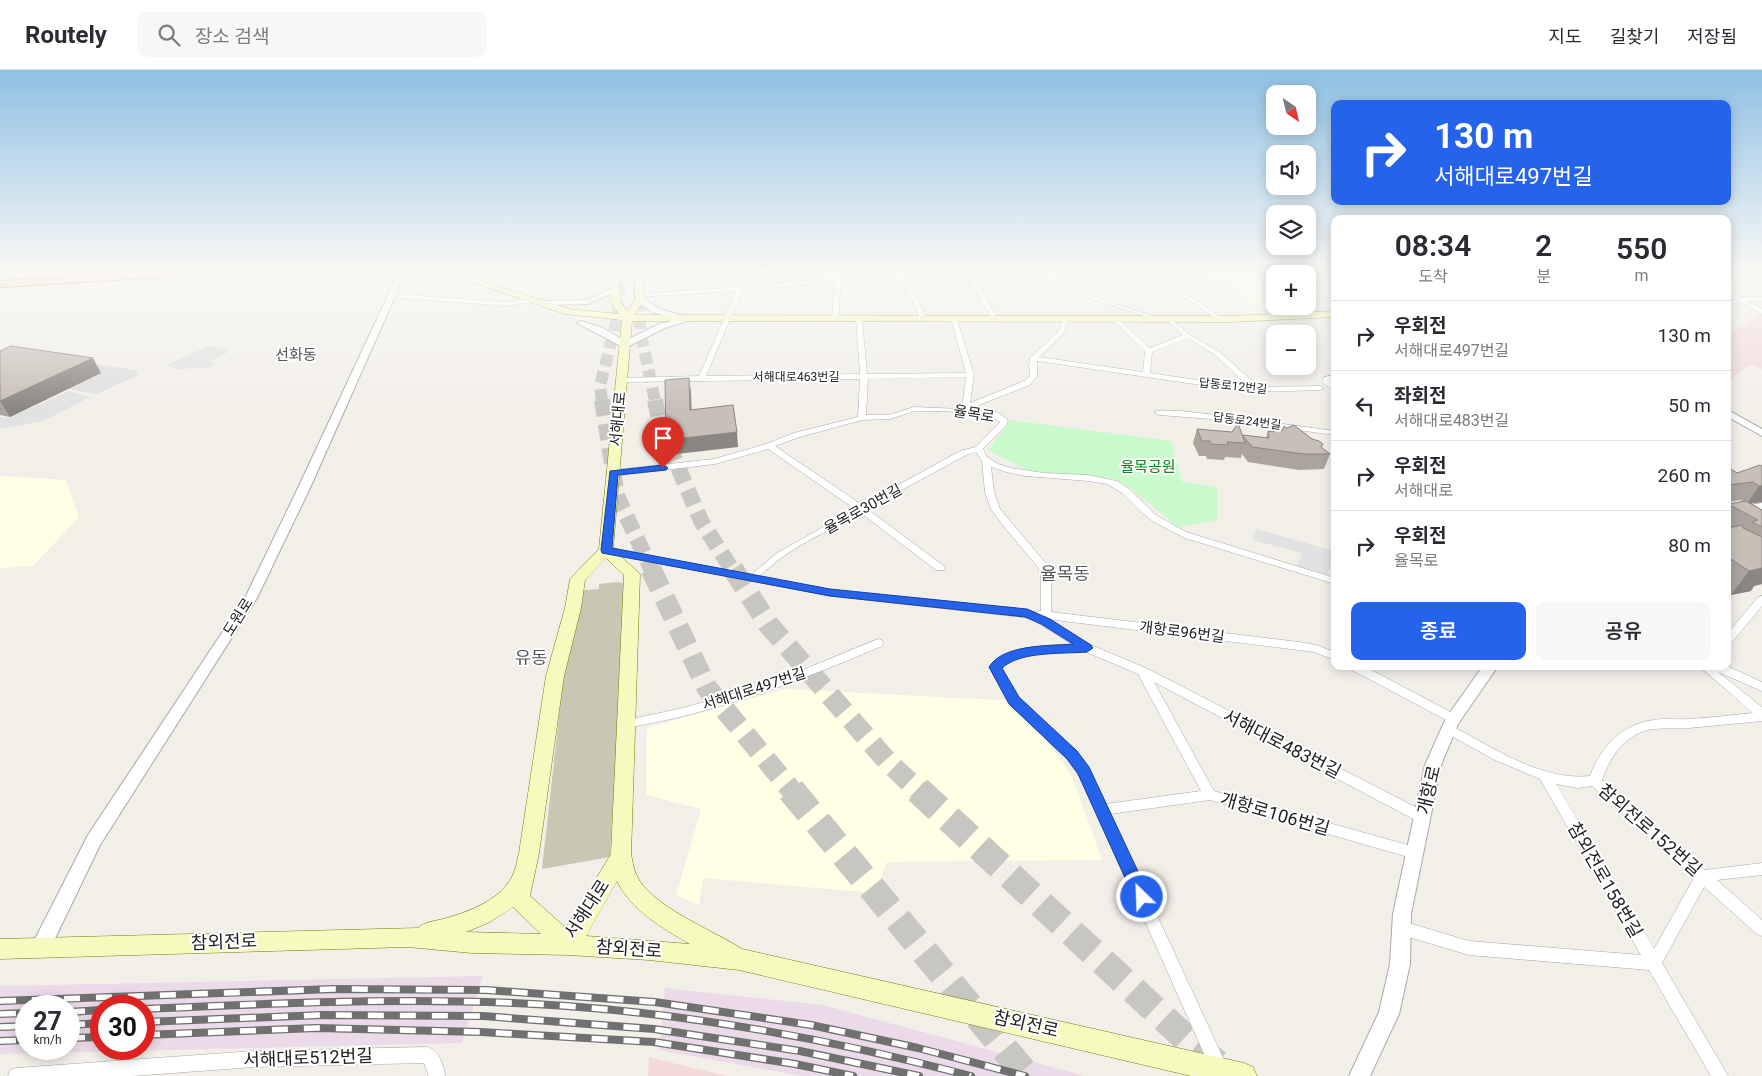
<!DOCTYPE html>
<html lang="ko">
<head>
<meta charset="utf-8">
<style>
  :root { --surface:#fff; --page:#f7f7f7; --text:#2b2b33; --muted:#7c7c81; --line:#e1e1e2; --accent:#2563eb }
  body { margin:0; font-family:Roboto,"Noto Sans KR",sans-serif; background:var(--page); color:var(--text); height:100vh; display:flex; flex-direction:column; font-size:19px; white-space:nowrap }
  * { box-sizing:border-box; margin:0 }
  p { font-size:16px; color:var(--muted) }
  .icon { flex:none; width:28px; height:28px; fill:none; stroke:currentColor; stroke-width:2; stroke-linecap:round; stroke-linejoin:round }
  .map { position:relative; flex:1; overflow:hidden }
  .drawer { position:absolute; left:1331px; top:145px; width:400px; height:455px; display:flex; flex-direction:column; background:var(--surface); border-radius:10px; box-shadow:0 2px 12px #0003 }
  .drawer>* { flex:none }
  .top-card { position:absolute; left:1331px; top:30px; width:400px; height:105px; border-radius:10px; box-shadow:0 2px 12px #0003; background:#2563eb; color:#fff; overflow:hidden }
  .needle { width:32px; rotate:146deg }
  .fabs { position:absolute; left:1266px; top:15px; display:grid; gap:10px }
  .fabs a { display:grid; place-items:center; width:50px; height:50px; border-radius:10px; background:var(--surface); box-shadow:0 2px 12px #0003; font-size:25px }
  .speed { position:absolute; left:15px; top:925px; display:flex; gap:10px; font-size:25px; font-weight:700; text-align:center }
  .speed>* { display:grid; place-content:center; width:65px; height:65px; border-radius:50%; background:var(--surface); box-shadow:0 2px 12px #0003; line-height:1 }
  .speed small { font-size:12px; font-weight:400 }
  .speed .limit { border:8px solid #d22; background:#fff; color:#111 }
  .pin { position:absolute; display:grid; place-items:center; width:42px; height:42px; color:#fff; margin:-51px -21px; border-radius:50% 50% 50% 0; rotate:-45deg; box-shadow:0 0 5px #0007 }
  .pin .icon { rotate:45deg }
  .me { position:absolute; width:55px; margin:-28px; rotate:336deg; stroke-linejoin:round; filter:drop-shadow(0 0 4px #0008) }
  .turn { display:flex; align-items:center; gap:18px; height:105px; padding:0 20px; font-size:22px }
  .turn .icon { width:65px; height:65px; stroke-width:2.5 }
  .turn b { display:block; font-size:35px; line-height:42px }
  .eta { display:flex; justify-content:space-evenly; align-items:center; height:85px; text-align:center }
  .eta b { font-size:30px; font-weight:600; line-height:35px }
  .button { display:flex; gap:10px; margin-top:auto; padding:10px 20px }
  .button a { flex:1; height:58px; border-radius:10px; background:var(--accent); color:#fff; font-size:20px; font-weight:600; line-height:58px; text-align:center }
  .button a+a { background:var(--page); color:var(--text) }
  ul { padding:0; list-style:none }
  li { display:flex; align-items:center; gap:15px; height:70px; padding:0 20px; border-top:1px solid var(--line) }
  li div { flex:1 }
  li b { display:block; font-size:19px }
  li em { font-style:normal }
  header { display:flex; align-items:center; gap:30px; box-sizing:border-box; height:70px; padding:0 25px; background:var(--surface); border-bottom:1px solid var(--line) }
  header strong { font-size:24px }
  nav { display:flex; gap:28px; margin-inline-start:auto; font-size:18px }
  .search { width:350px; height:45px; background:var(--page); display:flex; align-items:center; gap:12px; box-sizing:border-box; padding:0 18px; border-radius:10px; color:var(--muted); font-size:19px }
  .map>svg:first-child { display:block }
  .residential { fill:#e0dfdf }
  .commercial { fill:#f2dad9 }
  .industrial { fill:#ebdbe8; fill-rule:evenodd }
  .education { fill:#ffffe5 }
  .construction { fill:#c7c7b4 }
  .park { fill:#c8facc }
  .parking { fill:#e2e2e2 }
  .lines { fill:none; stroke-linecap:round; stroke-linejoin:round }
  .motorway-tunnel-far3 { stroke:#c8c6c1; stroke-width:12; stroke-dasharray:12 6; stroke-linecap:butt }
  .motorway-tunnel-far2 { stroke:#c8c6c1; stroke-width:16; stroke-dasharray:16 8; stroke-linecap:butt }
  .motorway-tunnel-far1 { stroke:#c8c6c1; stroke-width:21; stroke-dasharray:21 11; stroke-linecap:butt }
  .motorway-tunnel { stroke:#c8c6c1; stroke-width:28; stroke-dasharray:28 14; stroke-linecap:butt }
  .minor-casing { stroke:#a9a9a9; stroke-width:1 }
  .tertiary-casing { stroke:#a9a9a9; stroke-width:2 }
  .secondary-casing { stroke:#707d05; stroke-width:1 }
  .primary-casing { stroke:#a06b00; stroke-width:2 }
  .minor { fill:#fff; fill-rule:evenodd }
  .tertiary { fill:#fff; fill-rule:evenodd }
  .secondary { fill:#f7fabf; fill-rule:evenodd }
  .primary { fill:#fcd6a4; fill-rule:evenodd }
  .rail-casing { stroke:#707070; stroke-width:8 }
  .rail { stroke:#fff; stroke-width:5.5; stroke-dasharray:16; stroke-linecap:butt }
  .wall { fill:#aba49e }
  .shaded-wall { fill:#8b8681 }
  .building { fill:#c7bfb8; stroke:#8b8681 }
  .route { fill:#2563eb; stroke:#184099 }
  .labels { text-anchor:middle; stroke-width:4; stroke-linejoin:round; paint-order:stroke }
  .far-street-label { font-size:12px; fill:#222; stroke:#fff }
  .far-quarter-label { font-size:15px; fill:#555; stroke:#fff }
  .street-label { font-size:15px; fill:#222; stroke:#fff }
  .park-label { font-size:15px; fill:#0c8416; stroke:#fff }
  .quarter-label { font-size:18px; fill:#555; stroke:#fff }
  .near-street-label { font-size:18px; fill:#222; stroke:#fff }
</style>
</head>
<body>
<header>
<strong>Routely</strong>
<div class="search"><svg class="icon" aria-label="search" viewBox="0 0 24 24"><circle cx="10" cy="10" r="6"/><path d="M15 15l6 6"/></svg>장소 검색</div>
<nav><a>지도</a><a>길찾기</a><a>저장됨</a></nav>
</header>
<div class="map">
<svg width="1762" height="1006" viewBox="0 0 1762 1006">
  <rect width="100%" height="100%" fill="#f2efe9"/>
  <path class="residential" d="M663,199h153l-149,17z
    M10,282l127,18 1,5 -41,19 -97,-17v-20z"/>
  <path class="commercial" d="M1762,245v54l-12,-4 -22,16v-47z
    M649,987l77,19h-78z"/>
  <path class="industrial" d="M483,906l-21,67 -462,11v-68zM26,936h43v43h-43zM101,936h43v43h-43z
    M665,918l158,17 262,71h-283l-143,-26z"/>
  <path class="education" d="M1219,199h93l23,16v11l-27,2v-24h-33v32l33,1 -47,3 -31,-28 -18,1 -8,-8 19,-2z
    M0,406l66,4 13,37 -46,49 -33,2z
    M785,619l233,12 54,75 30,84 -215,2 -12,31 -172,-15 -4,27 -23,-10 25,-86 -55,-14 1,-67z"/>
  <path class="construction" d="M618,512l8,2 -16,273 -68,12 31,-278 26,-2v-5z"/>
  <path class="park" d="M1011,350l160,21 11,41 35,5v33l-39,7 -49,-40 -17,-9 -84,-7 -40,-21z"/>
  <path class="parking" d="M208,276l24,4 -22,12 7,2 -9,4 -30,1 -14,-3z
    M69,321l21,6 -47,24 -43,8v-12l9,1z
    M1256,459l79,22 -8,24 -30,-9 5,-13 -50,-13z"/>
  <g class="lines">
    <path class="motorway-tunnel-far3" d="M639,211l1,49 15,71
      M602,331l-2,-15 18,-72 3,-45"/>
    <path class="motorway-tunnel-far2" d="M602,330l15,96 35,75
      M655,330l5,25 41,96 32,50"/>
    <path class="motorway-tunnel-far1" d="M651,499l56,119 85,103
      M733,499l35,55 120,138 31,29"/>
    <path class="motorway-tunnel" d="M791,720l236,286
      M918,720l277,257 39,29"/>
    <defs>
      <path id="minor" d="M823,199h6l6,8 76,-8h22l-31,5 17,27 7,18 -3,2 -3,-2 -7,-18 -17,-27 -55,6 -3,39 -3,2 -3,-2 3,-37 -93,9 -36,85 154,-2 -4,-55 3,-2 3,2 5,55 99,-1 -15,-54 3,-2 3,2 17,56 -4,28 54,-22 6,-5 -1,-11 1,-7 28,-26 6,-14 5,1 -6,15 -24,23 104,15 2,-21 -33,-32 5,-1 33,30 33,-13 -17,-15v-2l2,-1 22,18 30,17 39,35 61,-1 4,2 -4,2 -71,2 -212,-31v15l-7,9 -59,23 2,2 24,2 11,8 -1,4 -24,25 4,8 11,7 13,4 33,5 44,2 29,6 12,8 27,26 30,17 149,46v6l-150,-46 -31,-16 -13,-10 -19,-19 -15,-9 -19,-3 -62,-5 -20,-4 -15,-5 3,25 6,17 48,57 3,9v37l248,30 17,3 19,7v8l-21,-8 -15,-2 -252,-31 44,26 55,23 281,145 2,4 -2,4 -5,1 -5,-1 -263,-139 60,109 201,56 5,2 2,4 -2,4 -5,2 -205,-59 -100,14 115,248 2,6 -2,6 -5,2 -7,-2 -134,-301 -11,-15 -58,-55 -21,-36c16,-22 60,-22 84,-22l-43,-27 -200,-22 -224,-43 -5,-3 5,-3 145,28 26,-22 78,-44 -87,-60 -53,15 -101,12 -4,-3 4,-3 100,-11 52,-15 28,-11 64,-16 2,-38 -238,3 -4,-2 4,-2 77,-2 37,-85 -97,6 -3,-2 1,-1 103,-7 89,-9zM1188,268l27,17 35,33 -100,-15 2,-21zM966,307l-4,32 -48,-2 -25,8h-23l2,-36zM915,341c19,0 71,-1 85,11l-24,25 -16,4 -98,54 -87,-59 25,-9 62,-17 28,-1zM976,382l6,9 3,31 6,17 14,19 33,39 3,8v36l-8,1 -203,-22 -70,-14c27,-28 67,-44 101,-63l75,57h8l1,-2 -1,-2 -77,-57 99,-54zM1086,582l52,22 63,117 -95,13 -18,-36 -12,-16 -58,-55 -17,-29c25,-18 56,-16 85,-16z
        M1010,199h11l-45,12 22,38 -5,1 -23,-37v-3z
        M1034,199h7l25,19 97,31 -5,1 -96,-30z
        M1118,199h6l4,8 63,20 32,22 -5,1 -31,-21 -63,-20z
        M1313,199h7l15,10v5z
        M1728,199l34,2v4l-34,-3z
        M1728,210h34v4h-34z
        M1728,221l12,6h22v4h-15l15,8v5l-24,-13 -10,5v-4l6,-3 -6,-4z
        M392,224l113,8 27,-4 3,2 -3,2 -27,4 -115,-9 -1,-1z
        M1335,305v4l-5,3 5,4v6l-13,-10 2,-5z
        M1156,341h25l44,5 110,15v4l-110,-15 -66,-5 -4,-2z
        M1762,526v10l-30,36 -4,1v-10l30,-36z
        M878,569l4,1 1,3 -1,3c-54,23 -109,45 -165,61 -30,9 -60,15 -90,21l-4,-1 -2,-3 2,-3 4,-1 56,-12 52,-15 70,-24z
        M1349,596h15l94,50 2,3 -2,3 -4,1 -4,-1 -100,-53z
        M1699,596h28l35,16v9l-44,-19 44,35v14c-24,2 -49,5 -73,7 -11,1 -23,0 -35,1 -27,3 -44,27 -52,51l103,90 57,-7v12l-45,5 45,40v16l-5,-2 -53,-47 -42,76 66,113h-17l-62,-106 -180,-15 -67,-20 -5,-2 -2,-5 2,-5 5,-2 67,20 172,14 -101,-176 -45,-19 -51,-28 -2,-3 2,-3 4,-2 4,2c42,22 89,55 138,50 11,-29 31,-51 63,-56 11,-2 23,0 35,-1 22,-1 43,-4 65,-6zM1556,714l22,4 14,-2 102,92 -40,71z
        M428,977c11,4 16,18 17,29h-16l-5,-13 -170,4 -122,9h-124l2,-6 6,-2 238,-17z"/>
      <path id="tertiary" d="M398,199h22l-15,5 -95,214 -53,110 -157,247 -52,108 -7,3 -7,-3 -2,-6 2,-6 54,-106 157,-237 53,-110 99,-212z
        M612,218l7,2 -31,14 -45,1 -4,-2 4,-2 44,-1z
        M637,228h6l17,11 34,10 -29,9 -40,20 -48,-25 4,-2 22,7 22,13 34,-17 21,-5 -26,-6 -17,-11z
        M1728,340l34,19v7l-34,-19z
        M1762,433v6l-34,6v-6z
        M1483,596h15l-40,58 -17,41 -30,149 -1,50 -11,50 -29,62h-21l30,-64 11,-48 3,-50 32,-149 21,-47z"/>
      <path id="secondary" d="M434,199h13l122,40 50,5 -9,-12 1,-33h8l1,33 7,9 8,-11v-31h8l2,31 -11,15 598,1 103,-5v6l-103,5 -600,-1 -19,228 27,25 -9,281c2,6 2,13 5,19 13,32 79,57 106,75l502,114 9,4 4,9h-66l-452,-106 -90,-10 -81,-5 -96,-2 -64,-6 -408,12v-20l418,-11c6,-6 17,-7 25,-9 26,-7 61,-20 71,-47 3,-6 3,-13 5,-19l27,-177 19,-68 5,-29 29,-30 23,-229 -57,-6zM606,488l18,17 -13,279 -45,74 -36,-32 9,-43 25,-177 17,-68 4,-28zM617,811c14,29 45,47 73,63l-104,-8zM513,837l28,27 -75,-2 22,-9z"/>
      <path id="primary" d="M198,199h56l-5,3 -249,15v-6z"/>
    </defs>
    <use href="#minor" class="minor-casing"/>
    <use href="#tertiary" class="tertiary-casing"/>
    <use href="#secondary" class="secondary-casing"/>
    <use href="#primary" class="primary-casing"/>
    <use href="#minor" class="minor"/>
    <use href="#tertiary" class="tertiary"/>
    <use href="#secondary" class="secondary"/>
    <use href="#primary" class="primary"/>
    <defs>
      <path id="rail" d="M0,931l334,-12 152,1 169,12 156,23 107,23 107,28
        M144,939c141,-6 282,-13 423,-3 137,10 271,35 404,70
        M69,942l32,-2
        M0,944l26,-1
        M144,952l178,-7 161,1 171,13 146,22 119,25
        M69,955l32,-2
        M0,957l26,-1
        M144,965l172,-7 165,4 173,10 141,22 58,12
        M69,968l32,-1
        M0,971l26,-1"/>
    </defs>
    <use href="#rail" class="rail-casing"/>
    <use href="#rail" class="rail"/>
  </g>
  <path class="wall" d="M0,281l101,22 -91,44 -10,-2z
    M1197,359l69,9 2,-7 53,17 9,6 -6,15 -25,1 -51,-8 -6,-8 -1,4 -16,-1 -1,3 -17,-1 -1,-3h-7l-6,-13z
    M1762,396v36l-11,1 11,7v74l-8,2 -3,5 -20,4 -3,-3v-88l15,-3 -2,-1 -13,2v-35l9,6z"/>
  <path class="shaded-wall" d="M672,199h10l1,6 -10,1z
    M93,288l8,15 -91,44 -10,-16z
    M689,308l2,14 1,32 -2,-14z
    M737,362l1,15 -70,8 -2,-15z
    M1759,416h3v16l-15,2z
    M1762,498v16l-8,2 -3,5 -20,4 18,-24z"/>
  <path class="building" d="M11,276l82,12 -93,43v-50z
    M689,308l1,32 43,-5 4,27 -71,8 -1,-60z
    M1238,353l7,20 -18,-1 1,3 -18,-1v-3h-8l-5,-12 35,3z
    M1294,355l18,14 7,2 4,3 -2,3 9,7h-26l-52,-7 -10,-12 27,3 -1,-7 5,1 4,-3 5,2 2,-5 3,2z
    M1760,395l2,1v20h-3l-6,-4 -25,3v-18l9,6z
    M1746,431l16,9v17l-10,-5 6,-2 -30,-16z
    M1742,455l1,3 19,9v31l-13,3 -21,-14v-24h1l-1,-5z"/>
  <linearGradient id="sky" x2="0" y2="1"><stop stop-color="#8fc0e4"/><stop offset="0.59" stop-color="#f9f8f5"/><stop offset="1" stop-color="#f9f8f5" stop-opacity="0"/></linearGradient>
  <rect width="1762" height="340" fill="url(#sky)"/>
  <path class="route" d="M663,395l5,3 -2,2 -48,5 -6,73 218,41 197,20 23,10 41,26 2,3 -6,4c-24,2 -67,-1 -85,16l17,29 58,54 12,16 61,130 -2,5 -6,2 -6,-2 -58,-128 -11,-15 -58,-55 -20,-37c14,-23 60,-21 84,-23l-32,-20 -16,-7 -195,-21 -228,-43 -1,-3 9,-79z"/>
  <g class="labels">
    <g class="far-street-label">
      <text x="796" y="311">서해대로463번길</text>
      <text transform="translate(1233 316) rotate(6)" y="4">답동로12번길</text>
      <text transform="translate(1247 351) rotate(7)" y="4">답동로24번길</text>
    </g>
    <g class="far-quarter-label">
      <text x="296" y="290">선화동</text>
    </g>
    <g class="street-label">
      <text transform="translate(974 344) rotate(9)" y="5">율목로</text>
      <text transform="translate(618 349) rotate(-85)" y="5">서해대로</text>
      <text transform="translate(863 439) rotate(-29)" y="5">율목로30번길</text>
      <text transform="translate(238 547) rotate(-58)" y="5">도원로</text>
      <text transform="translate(1182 562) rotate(7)" y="5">개항로96번길</text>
      <text transform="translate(754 619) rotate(-18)" y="5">서해대로497번길</text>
    </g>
    <g class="park-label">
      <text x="1148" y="402">율목공원</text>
    </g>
    <g class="quarter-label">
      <text x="1065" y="510">율목동</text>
      <text x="531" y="594">유동</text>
    </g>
    <g class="near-street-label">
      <text transform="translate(1282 674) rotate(27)" y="6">서해대로483번길</text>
      <text transform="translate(1429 720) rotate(-77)" y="6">개항로</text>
      <text transform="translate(1275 744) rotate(16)" y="6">개항로106번길</text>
      <text transform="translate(1650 760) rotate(41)" y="6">참외전로152번길</text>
      <text transform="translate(1605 810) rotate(60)" y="6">참외전로158번길</text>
      <text transform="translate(587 839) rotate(-57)" y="6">서해대로</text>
      <text transform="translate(224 872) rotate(-2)" y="6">참외전로</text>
      <text transform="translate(629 879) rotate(4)" y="6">참외전로</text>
      <text transform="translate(1026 954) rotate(13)" y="6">참외전로</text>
      <text transform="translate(308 988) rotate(-2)" y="6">서해대로512번길</text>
    </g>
  </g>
</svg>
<div class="fabs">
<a><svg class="needle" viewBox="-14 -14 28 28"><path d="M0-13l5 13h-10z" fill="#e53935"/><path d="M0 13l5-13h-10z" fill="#7c7c81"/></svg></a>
<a><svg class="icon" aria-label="sound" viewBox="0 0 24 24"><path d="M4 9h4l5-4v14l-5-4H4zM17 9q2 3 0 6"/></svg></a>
<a><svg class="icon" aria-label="layers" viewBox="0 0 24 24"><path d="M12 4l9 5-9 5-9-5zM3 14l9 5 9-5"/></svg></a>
<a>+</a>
<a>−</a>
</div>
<div class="speed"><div>27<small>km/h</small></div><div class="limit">30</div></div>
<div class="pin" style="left:663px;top:398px;background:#d93025"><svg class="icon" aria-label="arrive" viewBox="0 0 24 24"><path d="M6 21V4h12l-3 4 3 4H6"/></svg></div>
<svg class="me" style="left:1142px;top:827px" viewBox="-20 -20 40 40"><circle r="17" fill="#2563eb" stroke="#fff" stroke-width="3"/><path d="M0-11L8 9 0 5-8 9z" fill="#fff"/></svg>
<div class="top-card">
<div class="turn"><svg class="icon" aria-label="right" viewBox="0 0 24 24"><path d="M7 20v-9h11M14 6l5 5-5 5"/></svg><div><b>130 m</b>서해대로497번길</div></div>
</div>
<section class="drawer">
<div class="eta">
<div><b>08:34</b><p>도착</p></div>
<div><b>2</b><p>분</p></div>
<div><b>550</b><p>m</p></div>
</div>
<ul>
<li><svg class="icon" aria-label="right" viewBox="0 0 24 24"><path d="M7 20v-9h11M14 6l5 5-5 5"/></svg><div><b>우회전</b><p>서해대로497번길</p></div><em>130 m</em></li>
<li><svg class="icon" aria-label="left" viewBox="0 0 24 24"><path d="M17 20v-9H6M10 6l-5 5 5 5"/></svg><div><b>좌회전</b><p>서해대로483번길</p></div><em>50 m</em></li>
<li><svg class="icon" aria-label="right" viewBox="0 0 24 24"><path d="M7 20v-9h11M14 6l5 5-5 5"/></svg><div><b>우회전</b><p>서해대로</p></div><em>260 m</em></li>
<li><svg class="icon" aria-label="right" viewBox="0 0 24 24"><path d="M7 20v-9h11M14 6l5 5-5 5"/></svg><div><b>우회전</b><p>율목로</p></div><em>80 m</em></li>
</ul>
<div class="button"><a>종료</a><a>공유</a></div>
</section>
</div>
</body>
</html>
